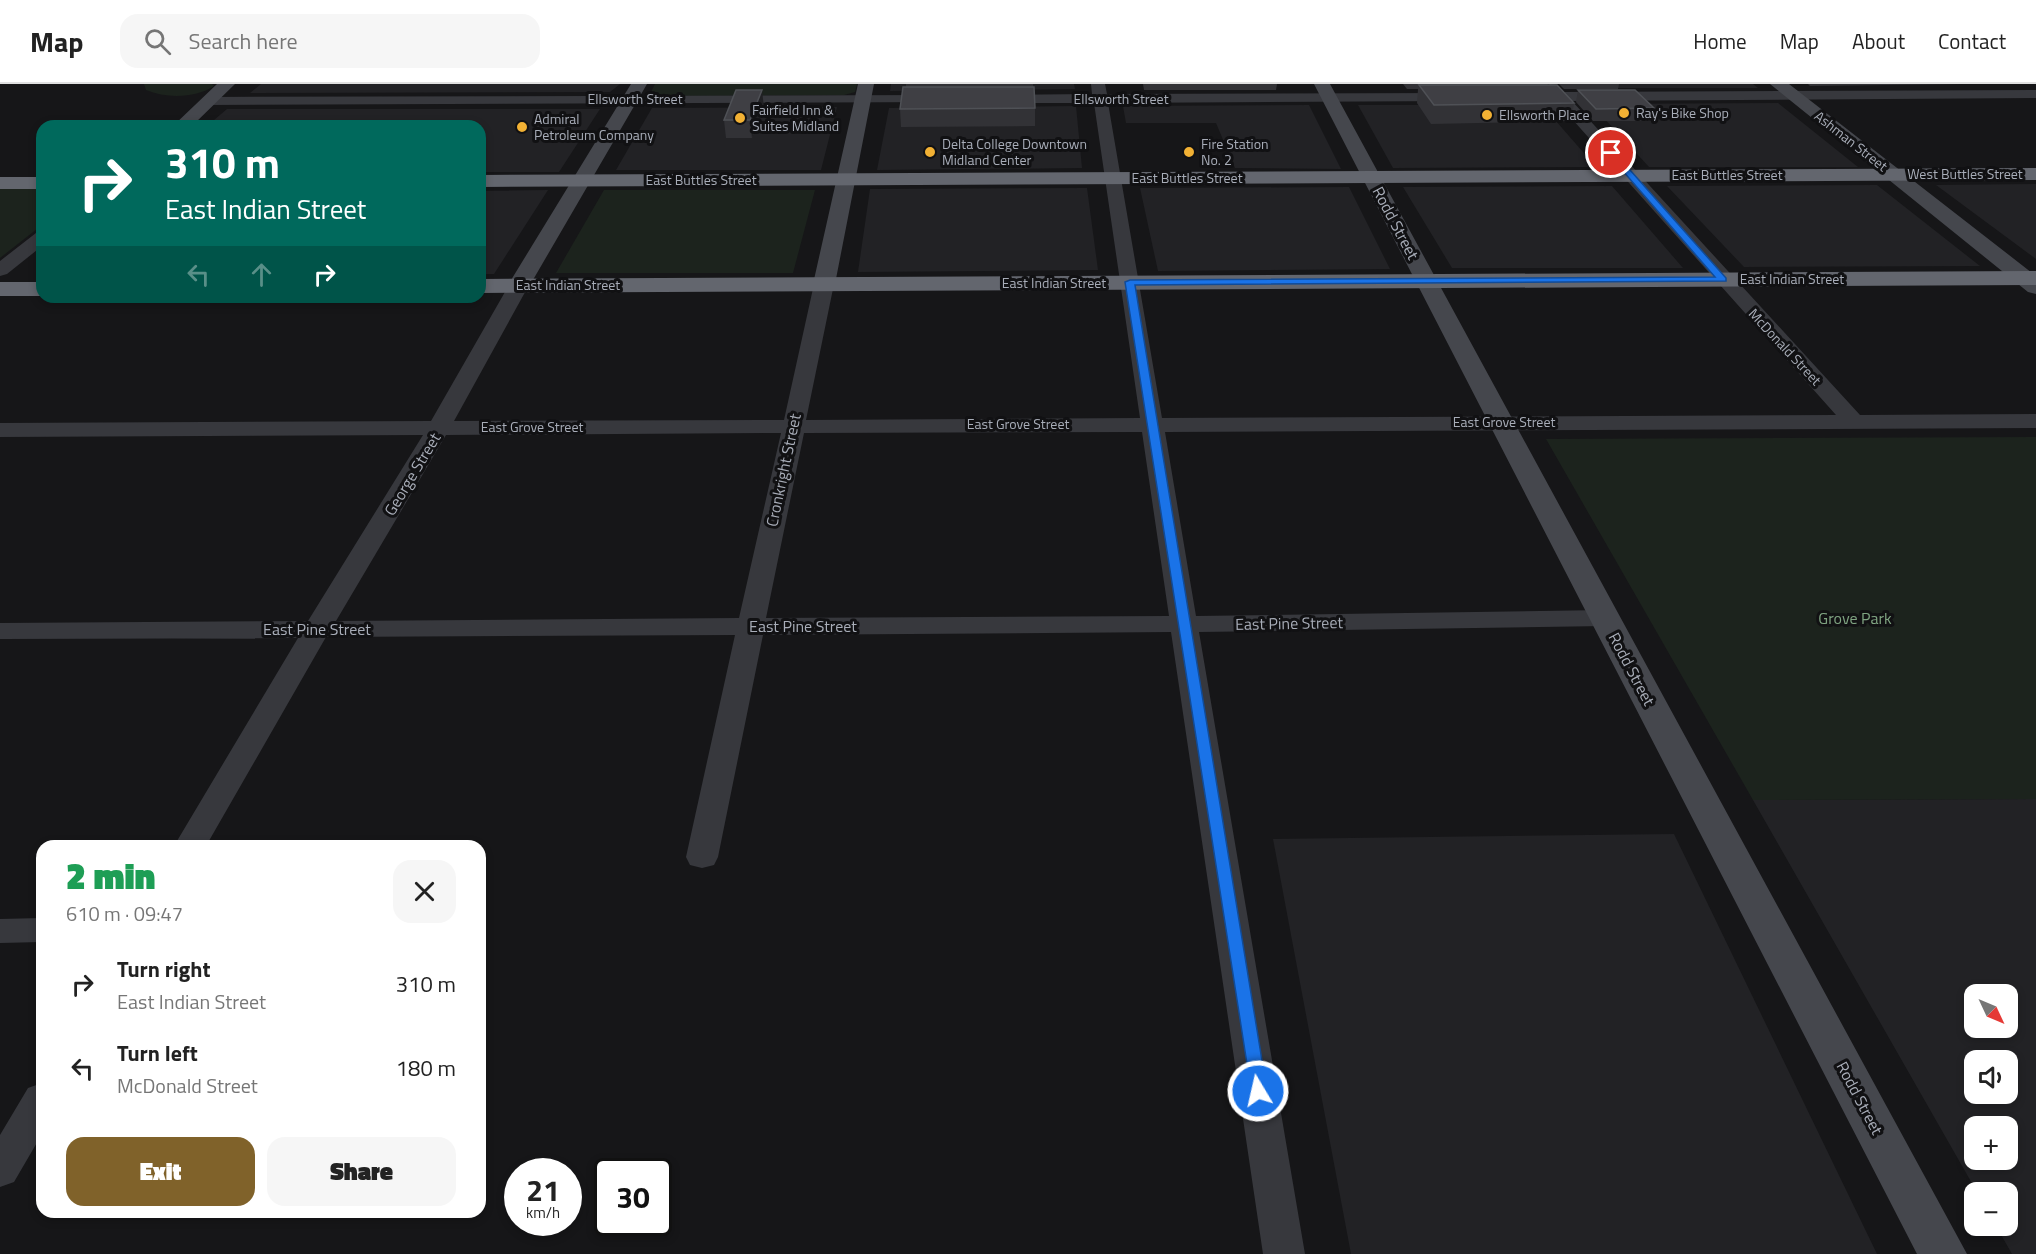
<!DOCTYPE html>
<html lang="en">
<head>
<meta charset="utf-8">
<style>
  :root { --surface:#fff; --page:#f6f6f6; --text:#222; --muted:#767676; --line:#e0e0e0; --accent:#80622a }
  body { margin:0; font-family:"Titillium Web",sans-serif; background:var(--page); color:var(--text); height:100vh; display:flex; flex-direction:column; font-size:22px; white-space:nowrap }
  * { box-sizing:border-box; margin:0 }
  p { font-size:20px; color:var(--muted) }
  .icon { flex:none; width:33px; height:33px; fill:none; stroke:currentColor; stroke-width:2; stroke-linecap:round; stroke-linejoin:round }
  .map { position:relative; flex:1; overflow:hidden }
  .panel { position:absolute; left:36px; top:756px; width:450px; height:378px; display:flex; flex-direction:column; background:var(--surface); border-radius:18px; box-shadow:0 3px 9px #0003 }
  .panel>* { flex:none }
  .banner { position:absolute; left:36px; top:36px; width:450px; height:183px; border-radius:18px; box-shadow:0 3px 9px #0003; background:#00695c; color:#fff; overflow:hidden }
  .needle { width:39px; rotate:134deg }
  .controls { position:absolute; left:1964px; top:900px; display:grid; gap:12px }
  .controls a { display:grid; place-items:center; width:54px; height:54px; border-radius:12px; background:var(--surface); box-shadow:0 3px 9px #0003; font-size:30px }
  .speed { position:absolute; left:504px; top:1074px; display:flex; gap:12px; font-size:30px; font-weight:700; text-align:center }
  .speed>* { display:grid; place-content:center; width:78px; height:78px; border-radius:50%; background:var(--surface); box-shadow:0 3px 9px #0003; line-height:1 }
  .speed small { font-size:15px; font-weight:400 }
  .speed .limit { border:3px solid #111; border-radius:9px; background:#fff; color:#111 }
  .pin { position:absolute; display:grid; place-items:center; width:51px; height:51px; color:#fff; margin:-26px; border:3px solid #fff; border-radius:50%; box-shadow:0 2px 6px #0007 }
  .me { position:absolute; width:66px; margin:-33px; rotate:351deg; stroke-linejoin:round; filter:drop-shadow(0 0 4px #0008) }
  .turn { display:flex; align-items:center; gap:21px; height:126px; padding:0 30px; font-size:27px }
  .turn .icon { width:78px; height:78px; stroke-width:2.5 }
  .turn b { display:block; font-size:42px; line-height:51px }
  .lanes { display:flex; align-items:center; height:57px; padding:0 30px; background:#0003; justify-content:center; gap:30px; direction:ltr }
  .lanes .off { opacity:.35 }
  .round { display:grid; place-items:center; flex:none; width:63px; height:63px; border-radius:18px; background:var(--page) }
  .headline { display:flex; align-items:center; justify-content:space-between; height:102px; padding:0 30px }
  h1 { font-size:36px; font-weight:800; line-height:45px; color:#1e9e55 }
  .button { display:flex; gap:12px; margin-top:auto; padding:12px 30px }
  .button a { flex:1; height:69px; border-radius:18px; background:var(--accent); color:#fff; font-size:24px; font-weight:800; line-height:69px; text-align:center }
  .button a+a { background:var(--page); color:var(--text) }
  ul { padding:0; list-style:none }
  li { display:flex; align-items:center; gap:18px; height:84px; padding:0 30px }
  li div { flex:1 }
  li b { display:block; font-size:22px }
  li em { font-style:normal }
  header { display:flex; align-items:center; gap:36px; box-sizing:border-box; height:84px; padding:0 30px; background:var(--surface); border-bottom:2px solid var(--line) }
  header strong { font-size:28px }
  nav { display:flex; gap:33px; margin-inline-start:auto; font-size:21px }
  .search { width:420px; height:54px; background:var(--page); display:flex; align-items:center; gap:15px; box-sizing:border-box; padding:0 21px; border-radius:18px; color:var(--muted); font-size:22px }
  .map>svg:first-child { display:block }
  .built { fill:#222225; fill-rule:evenodd }
  .green { fill:#1c231d }
  .lines { fill:none; stroke-linecap:round; stroke-linejoin:round }
  .street { fill:#37383d; fill-rule:evenodd }
  .secondary { fill:#45474d; fill-rule:evenodd }
  .highway { fill:#63666e; fill-rule:evenodd }
  .wall { fill:#323236 }
  .shaded-wall { fill:#212124 }
  .building { fill:#3f3f44; stroke:#4f5156; stroke-width:1.5 }
  .route { fill:#1a73e8; stroke:#114b97; stroke-width:1.5 }
  .poi-dot { fill:#f2b134; stroke:#111113; stroke-width:2 }
  .labels { text-anchor:middle; stroke-width:6; stroke-linejoin:round; paint-order:stroke }
  .far-street-label { font-size:14px; fill:#a8adb8; stroke:#111113 }
  .far-poi-label { font-size:14px; fill:#a8adb8; stroke:#111113; text-anchor:start }
  .street-label { font-size:16px; fill:#a8adb8; stroke:#111113 }
  .park-label { font-size:16px; fill:#7fa381; stroke:#111113 }
</style>
</head>
<body>
<header>
<strong>Map</strong>
<div class="search"><svg class="icon" aria-label="search" viewBox="0 0 24 24"><circle cx="10" cy="10" r="6"/><path d="M15 15l6 6"/></svg>Search here</div>
<nav><a>Home</a><a>Map</a><a>About</a><a>Contact</a></nav>
</header>
<div class="map">
<svg width="2036" height="1170" viewBox="0 0 2036 1170">
  <rect width="100%" height="100%" fill="#161618"/>
  <path class="built" d="M261,0h359l-10,8 -360,1z
    M891,0h183l1,5 -185,2z
    M1572,0h181l5,4h-182z
    M1778,19l80,64h-209l-58,-63z
    M1309,21l32,64 -106,-1 -19,-45h-90l-3,-17z
    M1358,21h184l54,62 -203,1z
    M1076,22l6,62 -205,2 12,-62z
    M837,23l-16,63h-205l36,-62z
    M227,25h373l-41,63h-79v-46h-273z
    M2036,100v75l-100,-74z
    M1877,101l103,81 -236,1 -77,-81z
    M1612,102l71,82h-231l-49,-81z
    M1349,103l41,82 -232,2 -18,-83z
    M1087,104l11,82 -240,2 12,-83z
    M548,106l-54,84h-14v-83z
    M2036,715v455h-24l-16,-28h11v-34h-30l-224,-392zM1974,910h33v34h-33zM1974,976h33v34h-33zM1974,1042h33v34h-33z
    M1674,750l203,420h-526l-78,-415z"/>
  <path class="green" d="M144,0h68l2,2c-18,12 -47,13 -68,4z
    M655,0h202l-2,8 -11,3 -185,1 -8,-4z
    M0,105h42v36l-42,33z
    M604,106h211l-22,83h-237z
    M2036,353v362l-283,1 -207,-361z"/>
  <g class="lines">
    <path class="street" d="M1091,0h14l2,10 349,-1 7,4 -7,4 -348,2 54,315 674,-3 -280,-314h-24l-7,-4 7,-4 16,-1 -3,-4 5,-4 7,1 7,7 472,-2v8l-464,3 288,314 176,-1v14l-871,4 31,184 409,-6 10,2 4,6 -4,6 -10,2 -406,6 106,622h-42l-92,-622 -408,3 -45,222 -4,8 -12,3 -12,-3 -4,-8 49,-222 -409,2 -120,209h-32l124,-208 -298,1v-16l308,-2 115,-186 -423,2v-14l431,-2 78,-136 10,-6 10,6 -75,136 330,-1 30,-136 10,-6 10,6 -28,136 334,-2 -46,-315h-99l-7,-4 7,-4 97,-1zM1142,348l27,184 -403,2 38,-185zM781,349l-42,185 -403,3 110,-186z
      M940,11l5,1 2,3 -2,3 -738,3 -7,-4 7,-4z
      M42,148v14l-35,28 -7,2v-15l36,-28z
      M42,834v24l-42,1v-24z
      M42,999v51l-28,48 -14,5v-52l28,-47z"/>
    <path class="secondary" d="M217,0h18l-43,42h-19z
      M631,0h16l-117,201 -3,5h-16l-3,-5z
      M858,0h16l-39,200 -3,5h-16l-3,-5z
      M1314,0h16l637,1170h-50z
      M1770,0h19l247,192v18l-8,-2z"/>
    <path class="highway" d="M2036,84v12l-1556,7v-12z
      M0,93h42v12h-42z
      M2036,187v14l-1556,8v-14z
      M0,198h42v14h-42z"/>
  </g>
  <path class="wall" d="M906,0h127l2,24v18l-134,1 -1,-18 6,-22z
    M1143,0h134l-1,6h-132z
    M1403,0h145l-1,1 27,18 -3,18 -140,3 -14,-21 1,-14h-11z
    M1559,0h60l-1,5h-54z
    M1808,0h156l-154,2z
    M1578,6l76,18 -3,13h-58l-17,-19z
    M764,24l-12,30h-26l-2,-18z"/>
  <path class="shaded-wall" d="M762,6l2,18 -12,30 -2,-18z"/>
  <path class="building" d="M1419,1h138l17,18 -140,2z
    M903,3h131l1,21 -135,1z
    M736,6h26l-12,30h-26z
    M1578,6h57l19,18 -58,1z"/>
  <path class="route" d="M1609,68h5l112,126v3l-591,4 132,806 -2,5 -7,3 -6,-3 -127,-814 5,-2 585,-3 -106,-122z"/>
  <g class="poi-dot">
    <circle cx="1624" cy="29" r="6"/>
    <circle cx="1487" cy="31" r="6"/>
    <circle cx="740" cy="34" r="6"/>
    <circle cx="522" cy="43" r="6"/>
    <circle cx="930" cy="68" r="6"/>
    <circle cx="1189" cy="68" r="6"/>
  </g>
  <g class="labels">
    <g class="far-street-label">
      <text x="635" y="20">Ellsworth Street</text>
      <text x="1121" y="20">Ellsworth Street</text>
      <text transform="translate(1851 57) rotate(38)" y="5">Ashman Street</text>
      <text x="1965" y="95">West Buttles Street</text>
      <text x="1727" y="96">East Buttles Street</text>
      <text x="1187" y="99">East Buttles Street</text>
      <text x="701" y="101">East Buttles Street</text>
      <text x="1792" y="200">East Indian Street</text>
      <text x="1054" y="204">East Indian Street</text>
      <text x="568" y="206">East Indian Street</text>
      <text transform="translate(1785 263) rotate(47)" y="5">McDonald Street</text>
      <text x="1504" y="343">East Grove Street</text>
      <text x="1018" y="345">East Grove Street</text>
      <text x="532" y="348">East Grove Street</text>
    </g>
    <g class="far-poi-label">
      <text x="752" y="31">Fairfield Inn &amp;<tspan x="752" dy="16">Suites Midland</tspan></text>
      <text x="1636" y="34">Ray's Bike Shop</text>
      <text x="1499" y="36">Ellsworth Place</text>
      <text x="534" y="40">Admiral<tspan x="534" dy="16">Petroleum Company</tspan></text>
      <text x="942" y="65">Delta College Downtown<tspan x="942" dy="16">Midland Center</tspan></text>
      <text x="1201" y="65">Fire Station<tspan x="1201" dy="16">No. 2</tspan></text>
    </g>
    <g class="street-label">
      <text transform="translate(1396 139) rotate(62)" y="6">Rodd Street</text>
      <text transform="translate(783 386) rotate(-78)" y="6">Cronkright Street</text>
      <text transform="translate(412 390) rotate(-59)" y="6">George Street</text>
      <text transform="translate(1289 539) rotate(-1)" y="6">East Pine Street</text>
      <text x="803" y="548">East Pine Street</text>
      <text x="317" y="551">East Pine Street</text>
      <text transform="translate(1632 585) rotate(62)" y="6">Rodd Street</text>
      <text transform="translate(1860 1014) rotate(62)" y="6">Rodd Street</text>
    </g>
    <g class="park-label">
      <text x="1855" y="540">Grove Park</text>
    </g>
  </g>
</svg>
<div class="controls">
<a><svg class="needle" viewBox="-14 -14 28 28"><path d="M0-13l5 13h-10z" fill="#e53935"/><path d="M0 13l5-13h-10z" fill="#767676"/></svg></a>
<a><svg class="icon" aria-label="sound" viewBox="0 0 24 24"><path d="M4 9h4l5-4v14l-5-4H4zM17 9q2 3 0 6"/></svg></a>
<a>+</a>
<a>−</a>
</div>
<div class="speed"><div>21<small>km/h</small></div><div class="limit">30</div></div>
<div class="pin" style="left:1611px;top:69px;background:#d93025"><svg class="icon" aria-label="arrive" viewBox="0 0 24 24"><path d="M6 21V4h12l-3 4 3 4H6"/></svg></div>
<svg class="me" style="left:1258px;top:1007px" viewBox="-20 -20 40 40"><circle r="17" fill="#1a73e8" stroke="#fff" stroke-width="3"/><path d="M0-11L8 9 0 5-8 9z" fill="#fff"/></svg>
<div class="banner">
<div class="turn"><svg class="icon" aria-label="right" viewBox="0 0 24 24"><path d="M7 20v-9h11M14 6l5 5-5 5"/></svg><div><b>310 m</b>East Indian Street</div></div>
<div class="lanes"><svg class="icon off" aria-label="left" viewBox="0 0 24 24"><path d="M17 20v-9H6M10 6l-5 5 5 5"/></svg><svg class="icon off" aria-label="ahead" viewBox="0 0 24 24"><path d="M12 20V5M6 11l6-6 6 6"/></svg><svg class="icon" aria-label="right" viewBox="0 0 24 24"><path d="M7 20v-9h11M14 6l5 5-5 5"/></svg></div>
</div>
<section class="panel">
<div class="headline"><div><h1>2 min</h1><p>610 m · 09:47</p></div><a class="round"><svg class="icon" aria-label="close" viewBox="0 0 24 24"><path d="M6 6l12 12M18 6L6 18"/></svg></a></div>
<ul>
<li><svg class="icon" aria-label="right" viewBox="0 0 24 24"><path d="M7 20v-9h11M14 6l5 5-5 5"/></svg><div><b>Turn right</b><p>East Indian Street</p></div><em>310 m</em></li>
<li><svg class="icon" aria-label="left" viewBox="0 0 24 24"><path d="M17 20v-9H6M10 6l-5 5 5 5"/></svg><div><b>Turn left</b><p>McDonald Street</p></div><em>180 m</em></li>
</ul>
<div class="button"><a>Exit</a><a>Share</a></div>
</section>
</div>
</body>
</html>
